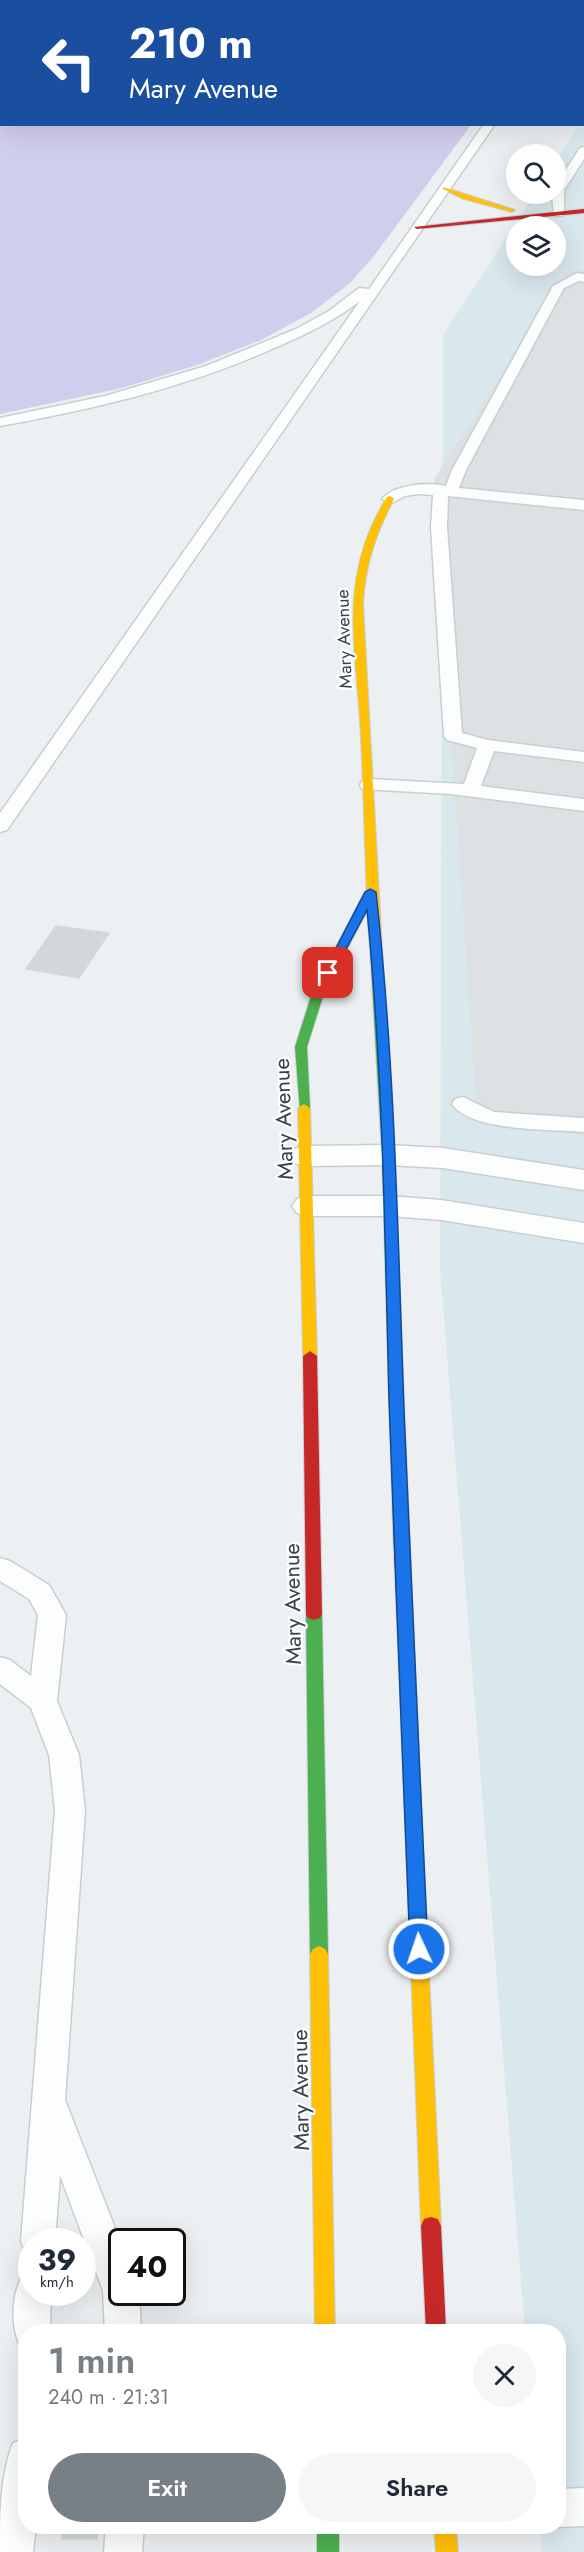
<!DOCTYPE html>
<html lang="en">
<head>
<meta charset="utf-8">
<style>
  :root { --surface:#fff; --page:#f6f6f7; --text:#1f2937; --muted:#747a83; --accent:#778084 }
  body { margin:0; font-family:Jost,sans-serif; background:var(--page); color:var(--text); height:100vh; display:flex; flex-direction:column; font-size:22px; white-space:nowrap }
  * { box-sizing:border-box; margin:0 }
  p { font-size:20px; color:var(--muted) }
  .icon { flex:none; width:33px; height:33px; fill:none; stroke:currentColor; stroke-width:2; stroke-linecap:round; stroke-linejoin:round }
  .map { position:relative; flex:1; overflow:hidden }
  .sheet { position:absolute; left:18px; top:2324px; width:548px; height:210px; display:flex; flex-direction:column; background:var(--surface); border-radius:24px; box-shadow:0 6px 24px #0002 }
  .sheet>* { flex:none }
  .banner { position:absolute; left:0px; top:0px; width:585px; height:126px; box-shadow:0 6px 24px #0002; background:#1a4fa0; color:#fff; overflow:hidden }
  .buttons { position:absolute; left:506px; top:144px; display:grid; gap:12px }
  .buttons a { display:grid; place-items:center; width:60px; height:60px; border-radius:50%; background:var(--surface); box-shadow:0 6px 24px #0002; font-size:30px }
  .speed { position:absolute; left:18px; top:2228px; display:flex; gap:12px; font-size:30px; font-weight:700; text-align:center }
  .speed>* { display:grid; place-content:center; width:78px; height:78px; border-radius:50%; background:var(--surface); box-shadow:0 6px 24px #0002; line-height:1 }
  .speed small { font-size:15px; font-weight:400 }
  .speed .limit { border:3px solid #111; border-radius:9px; background:#fff; color:#111 }
  .pin { position:absolute; display:grid; place-items:center; width:51px; height:51px; color:#fff; margin:-26px; border-radius:12px; box-shadow:0 3px 9px #0006 }
  .me { position:absolute; width:66px; margin:-33px; rotate:357deg; stroke-linejoin:round; filter:drop-shadow(0 0 4px #0008) }
  .turn { display:flex; align-items:center; gap:21px; height:126px; padding:0 30px; font-size:27px }
  .turn .icon { width:78px; height:78px; stroke-width:2.5 }
  .turn b { display:block; font-size:42px; line-height:51px }
  .round { display:grid; place-items:center; flex:none; width:63px; height:63px; border-radius:32px; background:var(--page) }
  .head { display:flex; align-items:center; justify-content:space-between; height:102px; padding:0 30px }
  h1 { font-size:36px; font-weight:600; line-height:45px; color:var(--accent) }
  .action { display:flex; gap:12px; margin-top:auto; padding:12px 30px }
  .action a { flex:1; height:69px; border-radius:36px; background:var(--accent); color:#fff; font-size:24px; font-weight:600; line-height:69px; text-align:center }
  .action a+a { background:var(--page); color:var(--text) }
  .map>svg:first-child { display:block }
  .commercial { fill:#d9e8ed; fill-rule:evenodd }
  .green { fill:#d0ceed }
  .parking { fill:#dee1e4 }
  .building { fill:#d2d7d9; stroke:#d2d8db; stroke-width:1.5 }
  .lines { fill:none; stroke-linecap:round; stroke-linejoin:round }
  .lane-casing { stroke:#caced0; stroke-width:3 }
  .street-casing { stroke:#caced0; stroke-width:3 }
  .fast-casing { stroke:#c6cfd5; stroke-width:2 }
  .slow-casing { stroke:#c6cfd5; stroke-width:2 }
  .jam-casing { stroke:#c6cfd5; stroke-width:2 }
  .lane { fill:#fcfdfd; fill-rule:evenodd }
  .street { fill:#fcfdfd; fill-rule:evenodd }
  .fast { fill:#4caf50; fill-rule:evenodd }
  .slow { fill:#ffc107; fill-rule:evenodd }
  .jam { fill:#c62828; fill-rule:evenodd }
  .route { fill:#1a73e8; stroke:#114b97; stroke-width:1.5 }
  .labels { text-anchor:middle; stroke-width:4.5; stroke-linejoin:round; paint-order:stroke }
  .far-street-label { font-size:18px; fill:#384449; stroke:#fff }
  .street-label { font-size:22px; fill:#384449; stroke:#fff }
</style>
</head>
<body>
<div class="map">
<svg width="584" height="2552" viewBox="0 0 584 2552">
  <rect width="100%" height="100%" fill="#edf0f2"/>
  <path class="commercial" d="M584,117v2435h-42l-2,-26h18v-195h-33l-85,-1063 3,-933 92,-141h20v-32l24,-37 5,-1zM516,226h39v40h-39z"/>
  <path class="green" d="M0,0h562l-560,2v122l469,1 -97,131 -25,28 -38,29 -50,27 -64,25 -75,23 -122,26z"/>
  <path class="parking" d="M569,269l15,2v865l-107,-17 -43,-640z"/>
  <path class="building" d="M56,926l53,7 -30,45 -53,-9z
    M63,2526h35l-1,13h-35z"/>
  <g class="lines">
    <defs>
      <path id="lane" d="M573,0h10l-11,2z
        M484,124h11l-488,706 -7,2v-19l360,-512c-26,20 -57,35 -88,48 -87,39 -179,60 -272,77v-8l105,-22 101,-30 90,-37 33,-18 30,-23 10,1z
        M584,147v12l-20,31v23l-2,3h-8l-2,-22h3v-8l25,-38z
        M577,273l7,1v8l-5,-1 -15,7 -98,182 -7,18 125,12v10l-136,-14 -1,31 15,206 26,7 96,12v10l-90,-11 -13,35 103,13v12l-134,-17 -88,-5 -2,-4 2,-4 7,-2 95,5 13,-36 -30,-8 -3,-4 -13,-209 2,-32 -15,-1 -13,2 -15,8 -8,-5c12,-15 47,-17 64,-13l6,-16 101,-184z
        M463,1097l31,15 90,6v14c-32,-3 -113,0 -132,-28l3,-5z
        M0,1558l10,3 39,24 17,30 -9,86 22,54 6,55 -20,290 57,146v46h17l2,39h-36l-2,-40 -43,-116 -5,66h-23v14l-6,-2 -5,-12 34,-431 -6,-55 -18,-47 -31,-24v-27l10,3 21,16 7,-61 -9,-16 -29,-18z
        M32,2275v17h19l-1,39h-24v15l-7,-2c-8,-20 -7,-45 1,-64z
        M26,2438v88h10l-3,26h-33c0,-36 0,-76 13,-109z
        M584,2488v38l-26,1 -2,-1h2v-37z
        M106,2526h38l-2,26h-38z"/>
      <path id="street" d="M388,1145l55,3 141,22v20l-141,-22 -55,-3 -83,1 -11,-3 -5,-7 5,-7 11,-3z
        M308,1196h82l51,4 143,23v20l-143,-23 -51,-4h-82l-11,-3 -5,-7 5,-7z"/>
      <path id="fast" d="M371,889l6,3 -53,101 -17,54 3,61 -6,4 -4,-1 -5,-64 17,-54 53,-101z
        M376,946l6,3 12,206 15,371 -3,4h-10l-3,-4 -11,-371 -12,-206z
        M314,1608l6,2 2,4 6,340 -3,5 -6,3 -6,-3 -3,-5 -4,-340 2,-4z
        M317,2526h22v26h-22z"/>
      <path id="slow" d="M443,187l72,23 -3,2 -48,-13 -21,-10z
        M390,496l4,3c-18,34 -29,66 -31,105l19,345 -6,3 -6,-3 -2,-27c-3,-61 -4,-123 -7,-184 -4,-90 -25,-158 26,-241z
        M304,1104l6,4 7,248 -7,5 -7,-5 -5,-248z
        M411,1755l6,2 2,5 22,464 -3,7 -7,2 -7,-2 -3,-7 -18,-464 2,-5z
        M319,1946l6,3 3,5 7,377h-20l-5,-377 3,-5z
        M434,2526h22l2,26h-22z"/>
      <path id="jam" d="M584,209v4l-167,16 -3,-2z
        M310,1351l7,5 5,258 -2,4 -6,2 -6,-2 -2,-4 -3,-258z
        M401,1520l5,2 3,4 10,236 -2,5 -6,2 -6,-2 -2,-5 -10,-236 3,-4z
        M431,2217l7,2 3,7 5,105h-20l-5,-105 3,-7z"/>
    </defs>
    <use href="#lane" class="lane-casing"/>
    <use href="#street" class="street-casing"/>
    <use href="#fast" class="fast-casing"/>
    <use href="#slow" class="slow-casing"/>
    <use href="#jam" class="jam-casing"/>
    <use href="#lane" class="lane"/>
    <use href="#street" class="street"/>
    <use href="#fast" class="fast"/>
    <use href="#slow" class="slow"/>
    <use href="#jam" class="jam"/>
  </g>
  <path class="route" d="M370,889l6,3c19,173 22,347 28,520 7,179 16,358 24,537l-2,5 -7,3 -6,-3 -3,-5c-7,-183 -15,-366 -21,-549 -4,-163 -6,-327 -22,-490l-35,65 -4,1 -5,-3 42,-81z"/>
  <g class="labels">
    <g class="far-street-label">
      <text transform="translate(344 639) rotate(-92)" y="6">Mary Avenue</text>
    </g>
    <g class="street-label">
      <text transform="translate(283 1119) rotate(-92)" y="8">Mary Avenue</text>
      <text transform="translate(292 1604) rotate(-91)" y="8">Mary Avenue</text>
      <text transform="translate(300 2090) rotate(-91)" y="8">Mary Avenue</text>
    </g>
  </g>
</svg>
<div class="buttons">
<a><svg class="icon" aria-label="search" viewBox="0 0 24 24"><circle cx="10" cy="10" r="6"/><path d="M15 15l6 6"/></svg></a>
<a><svg class="icon" aria-label="layers" viewBox="0 0 24 24"><path d="M12 4l9 5-9 5-9-5zM3 14l9 5 9-5"/></svg></a>
</div>
<div class="speed"><div>39<small>km/h</small></div><div class="limit">40</div></div>
<div class="pin" style="left:328px;top:973px;background:#d93025"><svg class="icon" aria-label="arrive" viewBox="0 0 24 24"><path d="M6 21V4h12l-3 4 3 4H6"/></svg></div>
<svg class="me" style="left:419px;top:1949px" viewBox="-20 -20 40 40"><circle r="17" fill="#1a73e8" stroke="#fff" stroke-width="3"/><path d="M0-11L8 9 0 5-8 9z" fill="#fff"/></svg>
<div class="banner">
<div class="turn"><svg class="icon" aria-label="left" viewBox="0 0 24 24"><path d="M17 20v-9H6M10 6l-5 5 5 5"/></svg><div><b>210 m</b>Mary Avenue</div></div>
</div>
<section class="sheet">
<div class="head"><div><h1>1 min</h1><p>240 m · 21:31</p></div><a class="round"><svg class="icon" aria-label="close" viewBox="0 0 24 24"><path d="M6 6l12 12M18 6L6 18"/></svg></a></div>
<div class="action"><a>Exit</a><a>Share</a></div>
</section>
</div>
</body>
</html>
